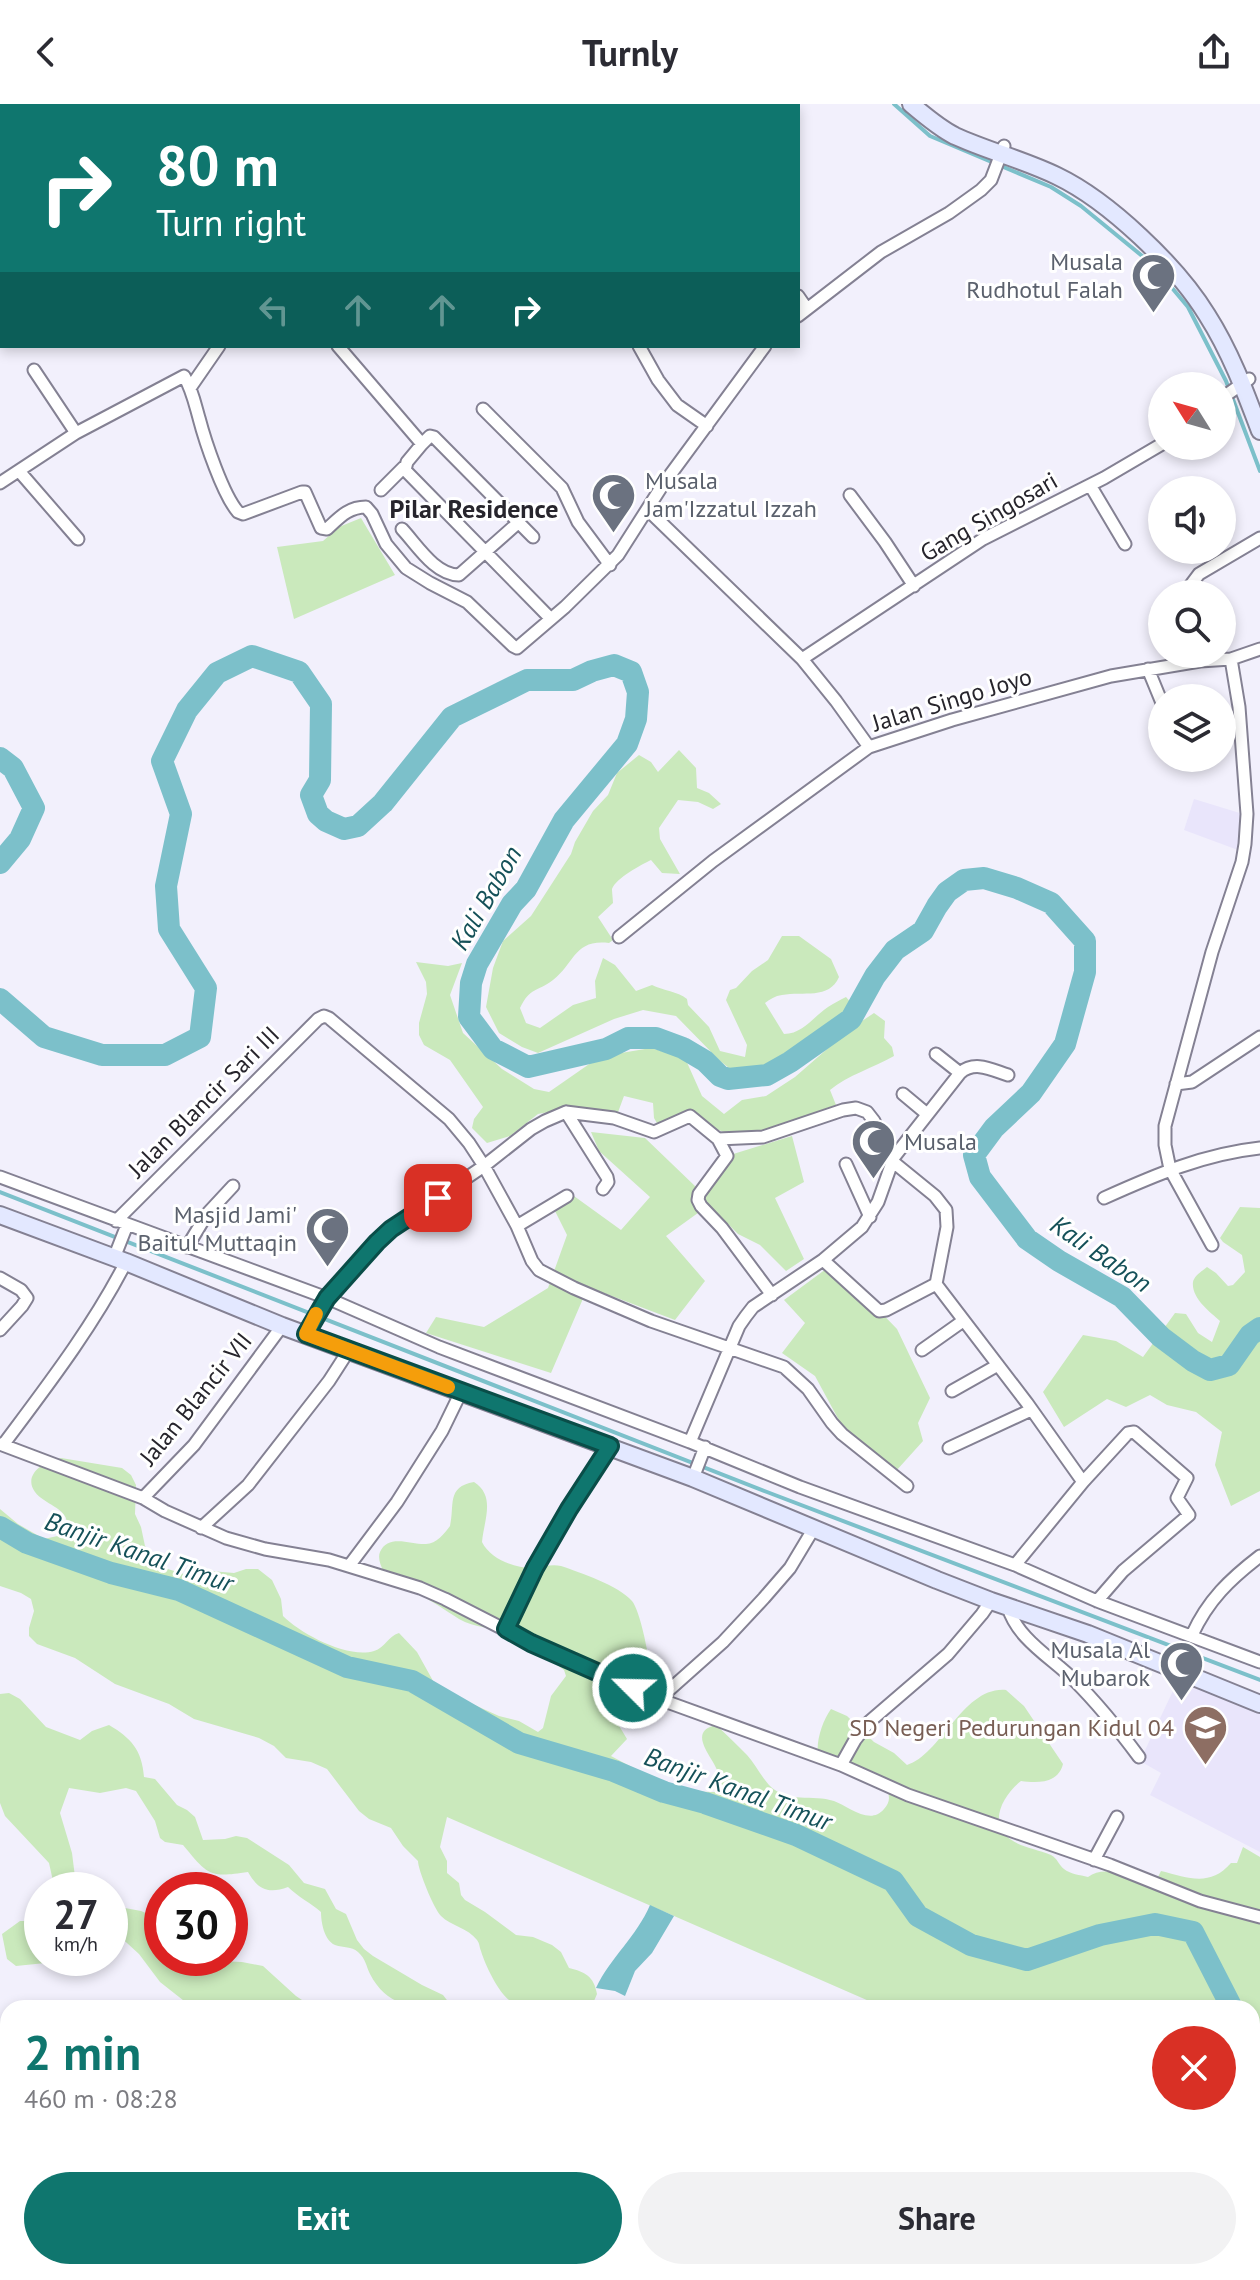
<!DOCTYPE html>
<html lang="en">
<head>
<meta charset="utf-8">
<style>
  :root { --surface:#fff; --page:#f2f2f3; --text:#2b2b33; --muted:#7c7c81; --accent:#0f766e }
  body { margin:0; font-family:"PT Sans",sans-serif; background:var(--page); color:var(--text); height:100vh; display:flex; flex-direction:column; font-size:30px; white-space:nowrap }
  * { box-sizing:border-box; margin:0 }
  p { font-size:26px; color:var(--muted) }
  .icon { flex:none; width:44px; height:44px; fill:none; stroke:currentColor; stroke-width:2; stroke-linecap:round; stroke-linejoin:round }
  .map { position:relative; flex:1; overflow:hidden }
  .side { position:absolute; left:0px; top:1896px; width:1260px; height:280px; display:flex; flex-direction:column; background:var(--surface); border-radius:24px 24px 0 0; box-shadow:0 4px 12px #0003 }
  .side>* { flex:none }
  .banner { position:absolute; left:0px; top:0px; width:800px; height:244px; box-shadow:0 4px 12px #0003; background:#0f766e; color:#fff; overflow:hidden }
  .needle { width:52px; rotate:307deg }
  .buttons { position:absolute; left:1148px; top:268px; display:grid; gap:16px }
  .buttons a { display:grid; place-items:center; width:88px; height:88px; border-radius:50%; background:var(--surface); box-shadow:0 4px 12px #0003; font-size:40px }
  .speed { position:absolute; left:24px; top:1768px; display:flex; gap:16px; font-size:40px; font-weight:700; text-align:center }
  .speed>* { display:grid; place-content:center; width:104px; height:104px; border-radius:50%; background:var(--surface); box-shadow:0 4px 12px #0003; line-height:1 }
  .speed small { font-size:20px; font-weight:400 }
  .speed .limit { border:12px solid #d22; background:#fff; color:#111 }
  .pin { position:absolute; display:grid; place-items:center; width:68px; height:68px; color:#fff; margin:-34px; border-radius:16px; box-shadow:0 4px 12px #0006 }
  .me { position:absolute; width:88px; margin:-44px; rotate:293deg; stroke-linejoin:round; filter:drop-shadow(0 0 6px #0008) }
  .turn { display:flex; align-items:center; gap:28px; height:168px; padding:0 24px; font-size:36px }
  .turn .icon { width:104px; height:104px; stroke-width:2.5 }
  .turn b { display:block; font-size:56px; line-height:68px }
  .lanes { display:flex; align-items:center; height:76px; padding:0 24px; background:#0003; justify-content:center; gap:40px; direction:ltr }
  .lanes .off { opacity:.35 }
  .round { display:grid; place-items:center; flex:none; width:84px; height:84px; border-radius:42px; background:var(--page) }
  .headline { display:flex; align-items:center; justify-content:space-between; height:136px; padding:0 24px }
  h1 { font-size:48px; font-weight:800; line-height:60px; color:var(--accent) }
  .primary-button { display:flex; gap:16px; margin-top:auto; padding:16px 24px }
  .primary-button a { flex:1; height:92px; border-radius:48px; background:var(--accent); color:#fff; font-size:32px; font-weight:800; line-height:92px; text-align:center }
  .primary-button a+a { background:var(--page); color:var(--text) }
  header { display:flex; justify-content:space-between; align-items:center; height:104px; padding:0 24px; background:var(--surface); font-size:36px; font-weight:800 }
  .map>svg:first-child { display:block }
  .built { fill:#e9e5fb }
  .green { fill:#cae9bc }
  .water { fill:#7cc0ca }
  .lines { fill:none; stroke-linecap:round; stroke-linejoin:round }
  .stream { stroke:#7cc0ca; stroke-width:4 }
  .river { stroke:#7cc0ca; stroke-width:22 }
  .street-casing { stroke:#848193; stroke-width:15 }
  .secondary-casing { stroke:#848193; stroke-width:20 }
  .street { stroke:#fff; stroke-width:11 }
  .secondary { stroke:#e3e8ff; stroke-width:16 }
  .route-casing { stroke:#0a4d48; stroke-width:20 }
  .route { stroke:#0f766e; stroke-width:14 }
  .slow { stroke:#f59e0b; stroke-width:14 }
  .labels { text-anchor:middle; stroke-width:6; stroke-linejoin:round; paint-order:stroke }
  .worship-label { font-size:24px; fill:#5b616d; stroke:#fff; text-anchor:end }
  .street-label { font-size:24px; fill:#27252c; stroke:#fff }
  .education-label { font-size:24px; fill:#785e54; stroke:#fff; text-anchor:end }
  .neighbourhood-label { font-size:26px; font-weight:bold; fill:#27252c; stroke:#fff }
  .water-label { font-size:26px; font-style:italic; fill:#155159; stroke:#fff }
</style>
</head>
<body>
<header><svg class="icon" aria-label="back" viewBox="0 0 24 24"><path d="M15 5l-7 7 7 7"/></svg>Turnly<svg class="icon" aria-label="share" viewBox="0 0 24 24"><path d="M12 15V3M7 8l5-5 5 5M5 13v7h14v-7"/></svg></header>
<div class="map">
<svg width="1260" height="2176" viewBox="0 0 1260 2176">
  <rect width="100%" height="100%" fill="#f2f0fc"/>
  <path class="built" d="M1194,695l49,15 -5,36 -54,-20z
    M1179,1574l81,35v139l-110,-57 11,-22 -21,-12z"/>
  <path class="green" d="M361,414l34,57 -101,44 -17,-72 46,-6 16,-14z
    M679,646l17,18 1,20 12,5 12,11 -8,5 -15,-7 -20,-2 -19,28 1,11 20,35 -18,-1 -11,-13c-10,5 -35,18 -39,29 0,3 1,11 1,14l-15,14 15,23 -4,3c-35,-4 -34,20 -56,37 -17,13 -22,6 -33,28l6,15 14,5 33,-23 23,-7 -1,-17 8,-23 12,7 21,26 16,-6c12,6 25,6 35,14l1,6 21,22 11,24 25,6 2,-12 -21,-45 4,-10 6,-2 16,-17 16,-11 14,-24h17l32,23 8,18c-10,23 -36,14 -57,18 -7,1 -12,4 -17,8l19,31c19,0 30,-18 44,-27 6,-4 12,-7 18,-10l7,8 -68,48 -11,12 -16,9 -24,-2 -15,-12 -43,-44 -33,-6 -29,9 -76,34 -16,-6 -23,-14 -13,-26 7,-39 10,-27 28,-25 40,-62 4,-12 18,-31 15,-16 9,-22 22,-18 12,7 7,10z
    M416,858l32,4 14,-3 -12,32 13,38 39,36 32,20 15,3 46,-32 20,-6 36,-6 34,10 17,38 22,18 18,-14 24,-4 29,-19 55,-48 24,-16 11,8 -1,17 8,9 2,9c-21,12 -46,19 -64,34l6,15c-32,12 -86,41 -120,24 -9,-4 -17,-13 -24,-19l-34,15 -4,-7 -1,-15 -29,-7 -10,27 -55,-13 -21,4 -28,22 -23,7 -15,-15 2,-9 9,-12 -33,-47 -26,-15 -5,-10v-12l8,-29 -1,-12z
    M591,1028l54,6 51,49 34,-32 62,-19 12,46 -29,16 29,61 -18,12 -26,-26 -22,-11 -29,-29 -43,31 39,45 -30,39 -87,-33 -37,86 -125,-40 10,-16 48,10 64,-39 19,-53 -14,-28 14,-16 54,39 29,-33 -51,-46z
    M1240,1103l20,1v283l-29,15 -16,-41 7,-33 -26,-20 -29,-7 -17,-10 -24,12 -19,-8 -43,28 -21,-35 40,-57 33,6 27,16 32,-44 11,1 12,19 14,9 8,-21c-10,-9 -29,-23 -27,-39 1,-6 9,-11 14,-15l9,6 12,13 5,-1 12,-13 -3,-17 -19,-13 -3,-4z
    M826,1165l42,30 29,30 33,69 -12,25 5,18 -27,30 -55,-47 -26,-48 -33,-23 23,-30 -21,-23z
    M61,1354l61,10 9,7 5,10 -1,29 6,13 4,19 13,20 26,8 27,-3 23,2 12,-4h12l14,11 9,19 2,17c18,18 65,43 91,35 11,-3 14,-15 25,-18l18,19 20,36 62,28 20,5 19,11 5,-4 8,-32 15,-20 -2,-6c-17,-12 -33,-24 -52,-34 -16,-8 -37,-8 -53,-17 -14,-9 -28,-19 -43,-26 -7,-3 -16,-4 -22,-9 -8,-6 -18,-23 -14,-32 8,-19 32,-7 46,-8 10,0 19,-11 24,-18 5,-21 -4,-39 24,-44 22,14 10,38 8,60 8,17 34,27 52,26 10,-1 17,-4 27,-2 20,7 57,19 71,35 9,10 23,78 17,89 -7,14 -20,11 -31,17v17l9,15 -16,17c35,18 64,37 105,36 2,-7 4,-12 2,-19 -3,-14 -33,-41 -2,-48 11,10 21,20 31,30 8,9 14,21 22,30 18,19 44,9 65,16 14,5 36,25 50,8 5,-6 6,-10 4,-17l-70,-38c-2,-14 5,-34 13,-45l16,7 27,26 20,11 13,12c34,-10 56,-79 99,-75l18,16 39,58c-5,20 -26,19 -42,17 -17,13 -34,42 -11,58 12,9 27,10 41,16 7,4 7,9 13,14 6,5 16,6 24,8 18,-14 46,2 66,8l7,-14c28,7 49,16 70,-8h6l6,-16 17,10v377l-8,-13v-213h-367l-438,-191 -7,30 7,14v12l12,10 2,12 4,5 20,12 31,23 17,2 19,8 9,7 8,16c16,4 25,8 28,26l-6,14c-24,0 -56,6 -79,-6 -12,-6 -27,-37 -31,-51 -2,-5 -1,-7 -4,-11 -9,-12 -26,-14 -36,-24 -7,-7 -23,-46 -23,-55l-15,-15 -12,-18 -22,-9 -10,-8 -32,-42 -16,-7 -25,-4 -12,-12 -15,-8 -65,-19 -25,-15 -54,-20 -40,-26 -38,-14 -8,-8v-8l5,-17 -3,-12 -10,-6 -21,-7v-77l18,15 26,15 18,-4c17,-25 -16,-28 -27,-43 -13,-18 11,-32 26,-34z
    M9,1589l11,6 26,28 34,13 12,-9 17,-6c22,13 33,25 35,52l11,2 22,26 10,5 8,7 8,23 22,-1 11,-3 11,2 42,27 15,18 21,6 11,20 10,5 11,26 7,9 9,7 49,29 21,10 7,9 6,4c-35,0 -67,3 -86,-34 -4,-8 -4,-15 -12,-22 -7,-6 -14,-4 -23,-7 -11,-5 -14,-23 -14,-33 -10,-9 -23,-15 -33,-25 -19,7 -30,3 -40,-15 -39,6 -40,3 -65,-27l-18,-3 -5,-4 -5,-17 -19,-30 -10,-3 -26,5 -31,-5 -9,25 12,40 3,24 4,13h-24l-6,-27 -44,-47 -5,-13v-109z
    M125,1804l16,3 21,9v38h52l5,3 23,1 21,4 33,30 18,12h-121l-33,-26 -21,-28 -23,-21 -6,-2v-19z
    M42,1812v42h22l-9,4 -39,4 -9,-7 -5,-25 18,-13h12z
    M0,1949l8,13v105l-8,4z
    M0,2115l8,5v48h74l9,6 1,-6h56l3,8h-151z
    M320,2168h274l4,7 -273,1z
    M743,2168h104l-6,8h-111z
    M1024,2168h137l5,8h-135z"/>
  <path class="water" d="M650,1801l24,11 -22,37 -17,18 -10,25 -10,-5 -19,-3c14,-30 41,-52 54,-83z"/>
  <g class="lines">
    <path class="stream" d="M894,0l36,32 121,51 30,19 71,58 36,43 38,74 34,90
      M0,1088l767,300 493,188"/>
    <path class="river" d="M0,654l13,10 21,40 -14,31 -20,24
      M0,895l44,38 58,18h63l35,-18 6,-49 -37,-59 -3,-43 15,-72 -19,-53 25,-51 30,-37 35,-17 47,16 22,32 -1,76 -9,15 7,19 8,7 18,8 14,-3 25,-23 69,-86 75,-37h46l19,-9 22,-6 17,7 7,20 -2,27 -9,25 -63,76 -38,69 -14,15 -35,60 -6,19 -2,34 24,32 35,18 78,-18 22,-11h28l27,10 22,13 15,15 8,3 39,-4 23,-13 61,-43 24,-43 20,-26 28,-19 14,-25 10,-14 17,-12 20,-2 33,10 34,15 34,38v31l-20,72 -34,49 -37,35 -20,27 6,22 47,62 32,22 63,36 39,40 32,24 17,9 19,-5 21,-30 10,-7
      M0,1423l27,16 84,30 68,17 168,77 65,14 107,62 95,28 50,21 41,11 91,32 97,46 25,35 53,29 56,15 73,-25 55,-11 38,8 39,76
      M1252,1947l8,17"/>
    <defs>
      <path id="street" d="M167,0l2,2
        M87,2l2,-2
        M249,2l2,-2
        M394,2l3,-2
        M0,81l2,-1
        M0,173l2,3
        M798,192l9,13
        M798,212l83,-64 68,-39 32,-23 10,-10 13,-34
        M338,242l84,98 8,-8 4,1 99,100
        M639,242l19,34 19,25 30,21
        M34,266l42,63
        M190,284l29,-42
        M1222,294l27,-19
        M483,305l79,79 16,34 32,43
        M422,340l-15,18 -2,8 146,149
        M19,367l59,68
        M0,379l76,-50 108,-57c8,13 11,28 15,42 6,23 24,77 39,94l5,2 59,-22h3l16,36 6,1c12,-11 21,-22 39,-22l6,7 14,30 20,24 24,15 37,19 46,44 4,2 48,-41 53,-52 44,-69 103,-140
        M1090,381l35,59
        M381,386l23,-23
        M850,391l35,47 29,44
        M648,406l154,149 34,42 33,46
        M402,425c15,16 33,46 57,46l60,-53
        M1184,490l15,-20 61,-36
        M802,555l181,-120 121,-61 58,-34
        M1148,565l14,34
        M619,833l94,-76 156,-114 83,-27 159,-44 89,-15 31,-2 29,-10
        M936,950l24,19
        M1176,980l16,-2 68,-45
        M903,990l24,20
        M566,1008l41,65 1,5 -5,7
        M718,1035l9,17 -28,38 -1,6 3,6 21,22 50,67
        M846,1060l24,53
        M0,1073l327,121 112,49 251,95 110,45 215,78 82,36 163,61
        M1104,1094c51,-23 100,-44 156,-50
        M116,1117l202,-202 6,-3 5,2 120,101 20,24 15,23 33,60 15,35 7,9 35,18 77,33 133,46 24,22 24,34 10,11 65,52
        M517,1122l50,-30
        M1212,1141l-42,-76 -5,-24v-19l47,-174 30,-90 3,-18 2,-30 -8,-107 -8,-48
        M187,1143l20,-33 26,-28
        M114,1154l13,-33
        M823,1156l56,51 7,-1 50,-26
        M0,1174l21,12 6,8 -5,8 -22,24
        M306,1230l21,-36 64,-69 93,-63 47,-37 14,-8 21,-9 48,6 40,14 36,-16 28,23 45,-2 80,-27 13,-2 11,4 7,9 18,40 43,35 11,14 1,17 -11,57 91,119 56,79
        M922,1246l41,-29
        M952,1287l46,-26
        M690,1338l49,-116 7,-10 7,-9 70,-47 39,-33 16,-25 16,-45 66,-84c15,-13 32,-3 48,2
        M0,1340l143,54 22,13 61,27 39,11 64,11 91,28 25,11 86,44 128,56
        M3,1341c44,-59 89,-117 123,-183
        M949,1344l82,-38
        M693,1374l12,-31
        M143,1394l51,-53 88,-119
        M201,1424l47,-43 81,-104 20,-31
        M814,1424l-24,40 -26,30 -41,44 -64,57 182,66 67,30 202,70 90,36 60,16
        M1015,1461l68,-83 45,-49 6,-1 53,46 -10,20 12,17 -66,56 -26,30
        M349,1462l48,-64 45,-71 19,-39
        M1008,1503c9,32 44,51 66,73 24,24 45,50 65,77
        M506,1525l29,-61 34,-59 41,-63
        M1192,1531c16,-35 38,-56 68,-79
        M841,1661l14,-25 14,-18 79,-68 34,-40 9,-13
        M1094,1756l23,-43"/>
      <path id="secondary" d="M911,0c13,11 28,24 44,32 33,15 69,24 102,40 52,25 120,90 150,139 23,36 38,76 53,116
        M0,1111l126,47 156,64 411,152 244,102 54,21 97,33 172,70"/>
    </defs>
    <use href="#street" class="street-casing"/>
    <use href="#secondary" class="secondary-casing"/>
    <use href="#street" class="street"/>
    <use href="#secondary" class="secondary"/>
  </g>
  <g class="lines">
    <defs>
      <path id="route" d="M438,1094l-47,31 -14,13 -50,56 -21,36 304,112 -41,63 -34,59 -29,61 25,14 102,45"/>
    </defs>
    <use href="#route" class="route-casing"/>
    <use href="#route" class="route"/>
    <path class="slow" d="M316,1210l-10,20 142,53"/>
  </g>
  <defs>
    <symbol id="mosque-pin" viewBox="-11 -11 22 30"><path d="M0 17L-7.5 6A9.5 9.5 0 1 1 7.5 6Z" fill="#6b7280" stroke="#fff"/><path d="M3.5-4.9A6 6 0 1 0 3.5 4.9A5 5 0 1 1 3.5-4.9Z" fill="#fff"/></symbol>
    <symbol id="school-pin" viewBox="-11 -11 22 30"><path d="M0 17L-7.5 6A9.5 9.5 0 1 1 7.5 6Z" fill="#8d6e63" stroke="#fff"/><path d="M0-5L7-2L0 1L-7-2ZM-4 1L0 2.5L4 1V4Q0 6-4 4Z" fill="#fff"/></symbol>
  </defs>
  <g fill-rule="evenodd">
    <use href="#mosque-pin" x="1128" y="146" width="51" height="69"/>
    <use href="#mosque-pin" x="588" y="366" width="51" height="69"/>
    <use href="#mosque-pin" x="848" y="1012" width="51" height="69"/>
    <use href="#mosque-pin" x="302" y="1100" width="51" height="69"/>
    <use href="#mosque-pin" x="1156" y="1534" width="51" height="69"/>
    <use href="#school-pin" x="1180" y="1598" width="51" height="69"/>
  </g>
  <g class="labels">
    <g class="worship-label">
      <text x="1123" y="166">Musala<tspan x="1123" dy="28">Rudhotul Falah</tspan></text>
      <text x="645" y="385" text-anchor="start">Musala<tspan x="645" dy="28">Jam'Izzatul Izzah</tspan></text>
      <text x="904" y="1046" text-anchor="start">Musala</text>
      <text x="297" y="1119">Masjid Jami'<tspan x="297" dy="28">Baitul Muttaqin</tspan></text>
      <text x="1150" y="1554">Musala Al<tspan x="1150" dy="28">Mubarok</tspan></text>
    </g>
    <g class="street-label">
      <text transform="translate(989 413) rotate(-30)" y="8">Gang Singosari</text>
      <text transform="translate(952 596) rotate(-17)" y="8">Jalan Singo Joyo</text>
      <text transform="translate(204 998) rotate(-45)" y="8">Jalan Blancir Sari III</text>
      <text transform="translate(196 1295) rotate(-51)" y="8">Jalan Blancir VII</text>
    </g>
    <g class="education-label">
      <text x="1174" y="1632">SD Negeri Pedurungan Kidul 04</text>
    </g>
    <g class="neighbourhood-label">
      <text x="474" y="414">Pilar Residence</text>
    </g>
    <g class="water-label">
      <text transform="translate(486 794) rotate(-60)" y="9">Kali Babon</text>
      <text transform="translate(1101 1150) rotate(34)" y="9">Kali Babon</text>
      <text transform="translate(139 1448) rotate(19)" y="9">Banjir Kanal Timur</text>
      <text transform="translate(738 1685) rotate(20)" y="9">Banjir Kanal Timur</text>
    </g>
  </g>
</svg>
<div class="buttons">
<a><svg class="needle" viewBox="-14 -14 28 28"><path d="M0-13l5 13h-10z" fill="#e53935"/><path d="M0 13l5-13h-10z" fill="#7c7c81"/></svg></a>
<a><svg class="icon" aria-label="sound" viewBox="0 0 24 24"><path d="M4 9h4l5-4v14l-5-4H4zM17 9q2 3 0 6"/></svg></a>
<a><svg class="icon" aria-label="search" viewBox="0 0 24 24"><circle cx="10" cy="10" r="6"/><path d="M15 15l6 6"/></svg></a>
<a><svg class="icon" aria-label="layers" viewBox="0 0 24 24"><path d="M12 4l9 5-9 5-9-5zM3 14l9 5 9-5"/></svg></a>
</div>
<div class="speed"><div>27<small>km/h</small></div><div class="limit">30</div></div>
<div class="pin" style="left:438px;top:1094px;background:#d93025"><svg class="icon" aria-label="arrive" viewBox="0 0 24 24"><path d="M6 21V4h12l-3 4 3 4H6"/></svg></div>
<svg class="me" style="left:633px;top:1584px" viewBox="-20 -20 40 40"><circle r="17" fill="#0f766e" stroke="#fff" stroke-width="3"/><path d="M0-11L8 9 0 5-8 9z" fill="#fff"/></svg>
<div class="banner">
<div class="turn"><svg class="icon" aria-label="right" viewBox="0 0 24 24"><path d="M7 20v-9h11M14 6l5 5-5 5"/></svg><div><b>80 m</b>Turn right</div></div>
<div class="lanes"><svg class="icon off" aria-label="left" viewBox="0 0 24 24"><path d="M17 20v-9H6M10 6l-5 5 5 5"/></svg><svg class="icon off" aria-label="ahead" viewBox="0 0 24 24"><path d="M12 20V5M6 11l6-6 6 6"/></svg><svg class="icon off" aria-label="ahead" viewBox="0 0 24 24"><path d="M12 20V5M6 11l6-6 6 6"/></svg><svg class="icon" aria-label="right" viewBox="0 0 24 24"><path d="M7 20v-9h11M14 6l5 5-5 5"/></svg></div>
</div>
<section class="side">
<div class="headline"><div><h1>2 min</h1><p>460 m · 08:28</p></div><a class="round" style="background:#d93025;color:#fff"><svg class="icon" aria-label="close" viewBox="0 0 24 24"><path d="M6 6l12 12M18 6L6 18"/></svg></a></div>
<div class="primary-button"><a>Exit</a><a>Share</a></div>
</section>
</div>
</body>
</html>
